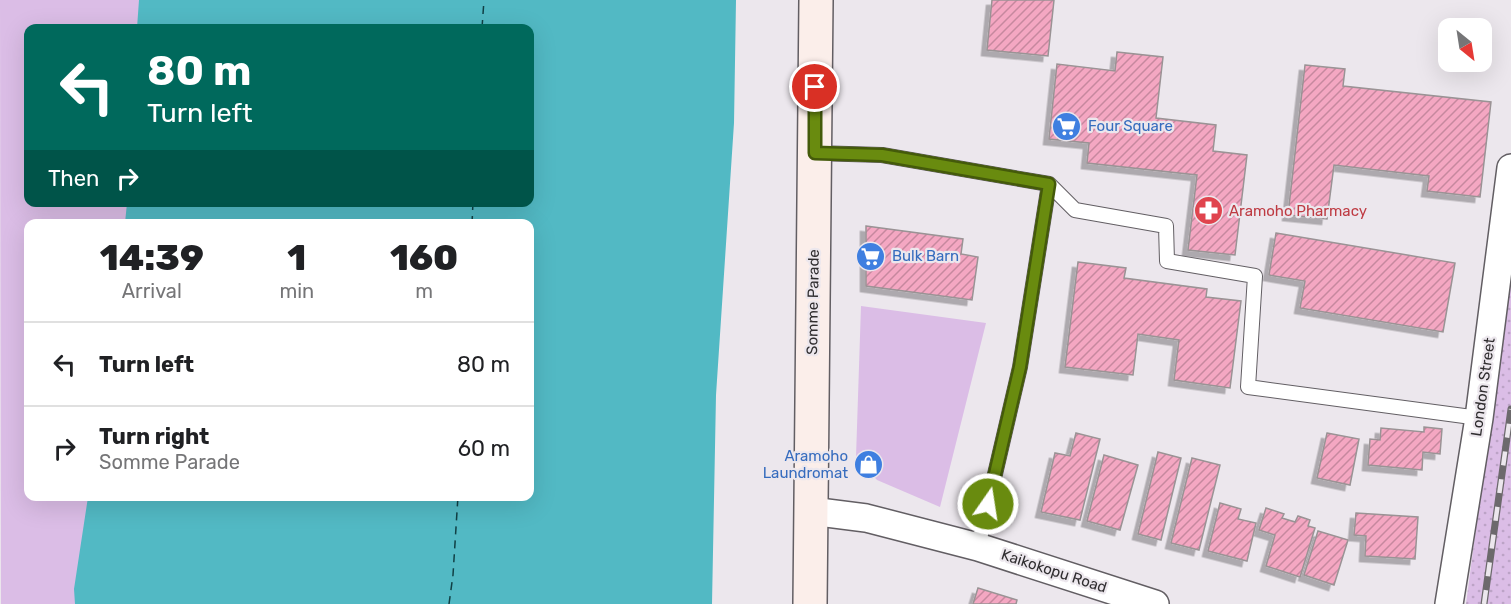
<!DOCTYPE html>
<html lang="en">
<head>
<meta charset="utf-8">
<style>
  :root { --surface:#fff; --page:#f2f2f2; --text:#202124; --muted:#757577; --line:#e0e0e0 }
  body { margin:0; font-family:Rubik,sans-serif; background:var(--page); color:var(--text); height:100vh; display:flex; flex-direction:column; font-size:22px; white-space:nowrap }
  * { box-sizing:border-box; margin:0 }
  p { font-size:20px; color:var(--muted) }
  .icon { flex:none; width:33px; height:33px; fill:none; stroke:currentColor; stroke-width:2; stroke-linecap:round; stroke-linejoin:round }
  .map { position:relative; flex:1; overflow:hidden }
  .drawer { position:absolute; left:24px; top:219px; width:510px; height:282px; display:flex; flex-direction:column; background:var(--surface); border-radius:12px; box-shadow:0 6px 24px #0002 }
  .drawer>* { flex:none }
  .hud { position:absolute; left:24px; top:24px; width:510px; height:183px; border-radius:12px; box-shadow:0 6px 24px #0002; background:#00695c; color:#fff; overflow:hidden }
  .needle { width:39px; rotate:150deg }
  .controls { position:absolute; left:1438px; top:18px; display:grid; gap:12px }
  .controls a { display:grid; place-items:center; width:54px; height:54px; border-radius:12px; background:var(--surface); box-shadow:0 6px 24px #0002; font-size:30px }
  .pin { position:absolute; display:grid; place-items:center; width:51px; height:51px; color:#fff; margin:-26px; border:3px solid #fff; border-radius:50%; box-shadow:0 2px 6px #0007 }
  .me { position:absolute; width:66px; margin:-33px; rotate:13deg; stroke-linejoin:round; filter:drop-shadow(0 0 4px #0008) }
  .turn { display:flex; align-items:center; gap:21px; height:126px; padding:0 24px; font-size:27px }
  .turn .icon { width:78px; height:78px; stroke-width:2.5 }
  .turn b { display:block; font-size:42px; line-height:51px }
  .then { display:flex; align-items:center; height:57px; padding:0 24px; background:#0003; gap:12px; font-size:22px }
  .eta { display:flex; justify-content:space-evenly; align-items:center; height:102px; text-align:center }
  .eta b { font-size:36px; font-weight:800; line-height:42px }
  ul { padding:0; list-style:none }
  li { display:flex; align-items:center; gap:18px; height:84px; padding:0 24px; border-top:2px solid var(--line) }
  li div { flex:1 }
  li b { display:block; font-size:22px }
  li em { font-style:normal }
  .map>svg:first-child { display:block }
  .grass { fill:url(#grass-dots) }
  .park { fill:#dbbde6 }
  .water { fill:#52b9c4 }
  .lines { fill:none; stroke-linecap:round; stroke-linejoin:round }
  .ferry { stroke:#114045; stroke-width:1.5; stroke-dasharray:8 6; stroke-linecap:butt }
  .building { fill:url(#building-hatch); stroke:#9a9395; stroke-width:1.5; filter:url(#shadow) }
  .lane-casing { stroke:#625e63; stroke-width:16 }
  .street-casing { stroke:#625e63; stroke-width:30 }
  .secondary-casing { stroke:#625e63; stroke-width:36 }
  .lane { stroke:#fff; stroke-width:14 }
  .street { stroke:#fff; stroke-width:27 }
  .secondary { stroke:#fbeeea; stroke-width:33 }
  .rail-casing { stroke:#6c696c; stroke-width:7 }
  .rail { stroke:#ece7ed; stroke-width:4.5; stroke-dasharray:14; stroke-linecap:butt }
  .route-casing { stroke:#445a0a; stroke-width:15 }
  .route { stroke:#698b0f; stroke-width:10 }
  .labels { text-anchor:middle; stroke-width:4.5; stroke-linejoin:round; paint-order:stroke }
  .shop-label { font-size:15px; fill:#366cbe; stroke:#ece7ed; text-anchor:start }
  .health-label { font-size:15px; fill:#be3a42; stroke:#ece7ed; text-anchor:start }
  .street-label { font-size:15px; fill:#302e30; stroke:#ece7ed }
</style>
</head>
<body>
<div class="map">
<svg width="1511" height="604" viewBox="0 0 1511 604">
  <defs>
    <pattern id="grass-dots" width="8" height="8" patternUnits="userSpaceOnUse" patternTransform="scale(1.5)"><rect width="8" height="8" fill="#dbbde6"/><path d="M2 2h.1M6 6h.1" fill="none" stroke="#bca3c6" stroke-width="1.8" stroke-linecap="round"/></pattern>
    <pattern id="building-hatch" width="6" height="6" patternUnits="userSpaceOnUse" patternTransform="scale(1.5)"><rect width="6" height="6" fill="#f4a7c2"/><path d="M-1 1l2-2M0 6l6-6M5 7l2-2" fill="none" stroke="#c6889e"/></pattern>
    <filter id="shadow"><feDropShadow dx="-5.5" dy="5.5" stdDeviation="0" flood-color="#0004"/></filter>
  </defs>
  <rect width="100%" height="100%" fill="#ece7ed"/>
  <path class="grass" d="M1511,263v341h-45z"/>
  <path class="park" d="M0,0h154l1,28h-127v174l113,1 -2,20 -111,1v272l88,1 -15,107h-100z
    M861,306l125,17 -46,184 -63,-27 -21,-23z"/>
  <path class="water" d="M139,0h597l-2,123 -18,272 -4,209h-637l-1,-15 14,-92 442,-1v-272l-405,-1 2,-20 403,-1v-174h-393z"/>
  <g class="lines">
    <path class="ferry" d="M482,28l2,-28
      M472,224l1,-22
      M449,604l4,-29 5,-79"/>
  </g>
  <path class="building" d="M992,0h62l-6,56 -61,-6z
    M1117,52l46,5 -7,61 60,7 -3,26 34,4 -12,100 -47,-5 9,-75 -110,-12 2,-20 -40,-4 8,-75 58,7z
    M1305,65l40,4 -2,17 148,16 -11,95 -53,-6 2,-15 -95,-11 -7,54 -39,-4z
    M866,226l97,13 -2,15 17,3 -6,43 -106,-14z
    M1276,233l179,30 -12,69 -143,-24 5,-27 -36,-6z
    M1078,262l48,6 -2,10 83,11 -1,8 35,4 -11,87 -56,-8 5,-40 -41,-6 -5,41 -68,-8z
    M1424,427l18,2 -2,25 -17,-2 -1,18 -54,-5 2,-26 10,1 1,-12 43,4z
    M1076,433l24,6 -20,81 -39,-8 14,-59 15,3z
    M1327,433l32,6 -9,46 -33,-7z
    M1158,452l23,6 -20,82 -23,-6z
    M1104,455l34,10 -18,65 -33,-9z
    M1192,458l28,7 -21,85 -28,-7z
    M1220,503l21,6 -3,10 18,4 -9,38 -39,-10z
    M1266,508l18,6 -2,4 13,4 3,-6 12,4 -2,6 7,2 -15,49 -34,-11 9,-31 -16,-5z
    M1356,513l62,4 -3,42 -50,-3 1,-20 -12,-1z
    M1318,531l30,9 -14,45 -30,-10z
    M978,588l39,12 -1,4h-43z"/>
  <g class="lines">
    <defs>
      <path id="lane" d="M815,153l67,2 167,29 26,26 91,16 1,35 88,15 -7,111 231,31
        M978,547l42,-180 29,-183"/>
      <path id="street" d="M811,511l55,7 112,29 177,57
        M1449,604l30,-186 32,-250"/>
      <path id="secondary" d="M810,604l6,-604"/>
    </defs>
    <use href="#lane" class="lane-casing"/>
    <use href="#street" class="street-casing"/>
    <use href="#secondary" class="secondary-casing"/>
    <use href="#lane" class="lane"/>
    <use href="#street" class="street"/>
    <use href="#secondary" class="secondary"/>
    <defs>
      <path id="rail" d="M1484,604l27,-195"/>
    </defs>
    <use href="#rail" class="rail-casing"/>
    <use href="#rail" class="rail"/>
  </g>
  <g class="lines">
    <defs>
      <path id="route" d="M815,87v66l67,2 167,29 -29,183 -32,137"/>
    </defs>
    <use href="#route" class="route-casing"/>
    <use href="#route" class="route"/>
  </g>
  <defs>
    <symbol id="supermarket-disc" viewBox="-11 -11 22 22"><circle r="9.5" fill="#3f7fe0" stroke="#ece7ed"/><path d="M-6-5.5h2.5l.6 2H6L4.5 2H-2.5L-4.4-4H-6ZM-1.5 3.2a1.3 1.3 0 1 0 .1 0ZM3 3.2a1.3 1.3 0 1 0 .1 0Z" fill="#fff"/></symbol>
    <symbol id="pharmacy-disc" viewBox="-11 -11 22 22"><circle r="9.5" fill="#e0444e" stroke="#ece7ed"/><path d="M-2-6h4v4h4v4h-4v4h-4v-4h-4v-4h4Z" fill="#fff"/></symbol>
    <symbol id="shop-disc" viewBox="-11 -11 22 22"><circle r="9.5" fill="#3f7fe0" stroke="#ece7ed"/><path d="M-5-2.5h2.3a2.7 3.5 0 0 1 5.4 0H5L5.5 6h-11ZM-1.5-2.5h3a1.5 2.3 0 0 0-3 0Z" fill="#fff"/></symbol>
  </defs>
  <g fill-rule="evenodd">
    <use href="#supermarket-disc" x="1050" y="110" width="33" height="33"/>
    <use href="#pharmacy-disc" x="1192" y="194" width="33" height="33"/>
    <use href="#supermarket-disc" x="854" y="240" width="33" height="33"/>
    <use href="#shop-disc" x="852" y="448" width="33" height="33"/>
  </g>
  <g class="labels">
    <g class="shop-label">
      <text x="1088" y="131">Four Square</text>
      <text x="892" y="261">Bulk Barn</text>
      <text x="848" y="461" text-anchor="end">Aramoho<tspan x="848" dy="17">Laundromat</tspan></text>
    </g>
    <g class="health-label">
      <text x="1229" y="216">Aramoho Pharmacy</text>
    </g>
    <g class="street-label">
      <text transform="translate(813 302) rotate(-89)" y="5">Somme Parade</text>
      <text transform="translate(1483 387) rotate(-82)" y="5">London Street</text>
      <text transform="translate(1054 571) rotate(18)" y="5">Kaikokopu Road</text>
    </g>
  </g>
</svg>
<div class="controls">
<a><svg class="needle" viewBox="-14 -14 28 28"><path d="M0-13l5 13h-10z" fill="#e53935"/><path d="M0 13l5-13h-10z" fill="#757577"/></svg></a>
</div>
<div class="pin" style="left:815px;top:87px;background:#d93025"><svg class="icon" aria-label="arrive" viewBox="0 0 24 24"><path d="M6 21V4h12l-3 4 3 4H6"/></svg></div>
<svg class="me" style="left:988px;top:504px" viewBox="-20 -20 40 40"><circle r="17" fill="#698b0f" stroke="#fff" stroke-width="3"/><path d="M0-11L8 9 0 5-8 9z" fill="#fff"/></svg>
<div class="hud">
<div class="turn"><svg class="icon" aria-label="left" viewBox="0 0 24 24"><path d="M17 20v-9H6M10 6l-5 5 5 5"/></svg><div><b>80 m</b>Turn left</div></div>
<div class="then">Then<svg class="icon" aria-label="right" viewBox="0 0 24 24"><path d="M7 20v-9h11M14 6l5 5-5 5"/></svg></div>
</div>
<section class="drawer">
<div class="eta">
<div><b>14:39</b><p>Arrival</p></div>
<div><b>1</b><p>min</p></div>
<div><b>160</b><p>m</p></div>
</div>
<ul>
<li><svg class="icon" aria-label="left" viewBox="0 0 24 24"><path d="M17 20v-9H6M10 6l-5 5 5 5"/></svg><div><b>Turn left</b></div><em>80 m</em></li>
<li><svg class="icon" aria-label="right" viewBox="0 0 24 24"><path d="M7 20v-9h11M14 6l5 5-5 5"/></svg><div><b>Turn right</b><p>Somme Parade</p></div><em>60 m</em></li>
</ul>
</section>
</div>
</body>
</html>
